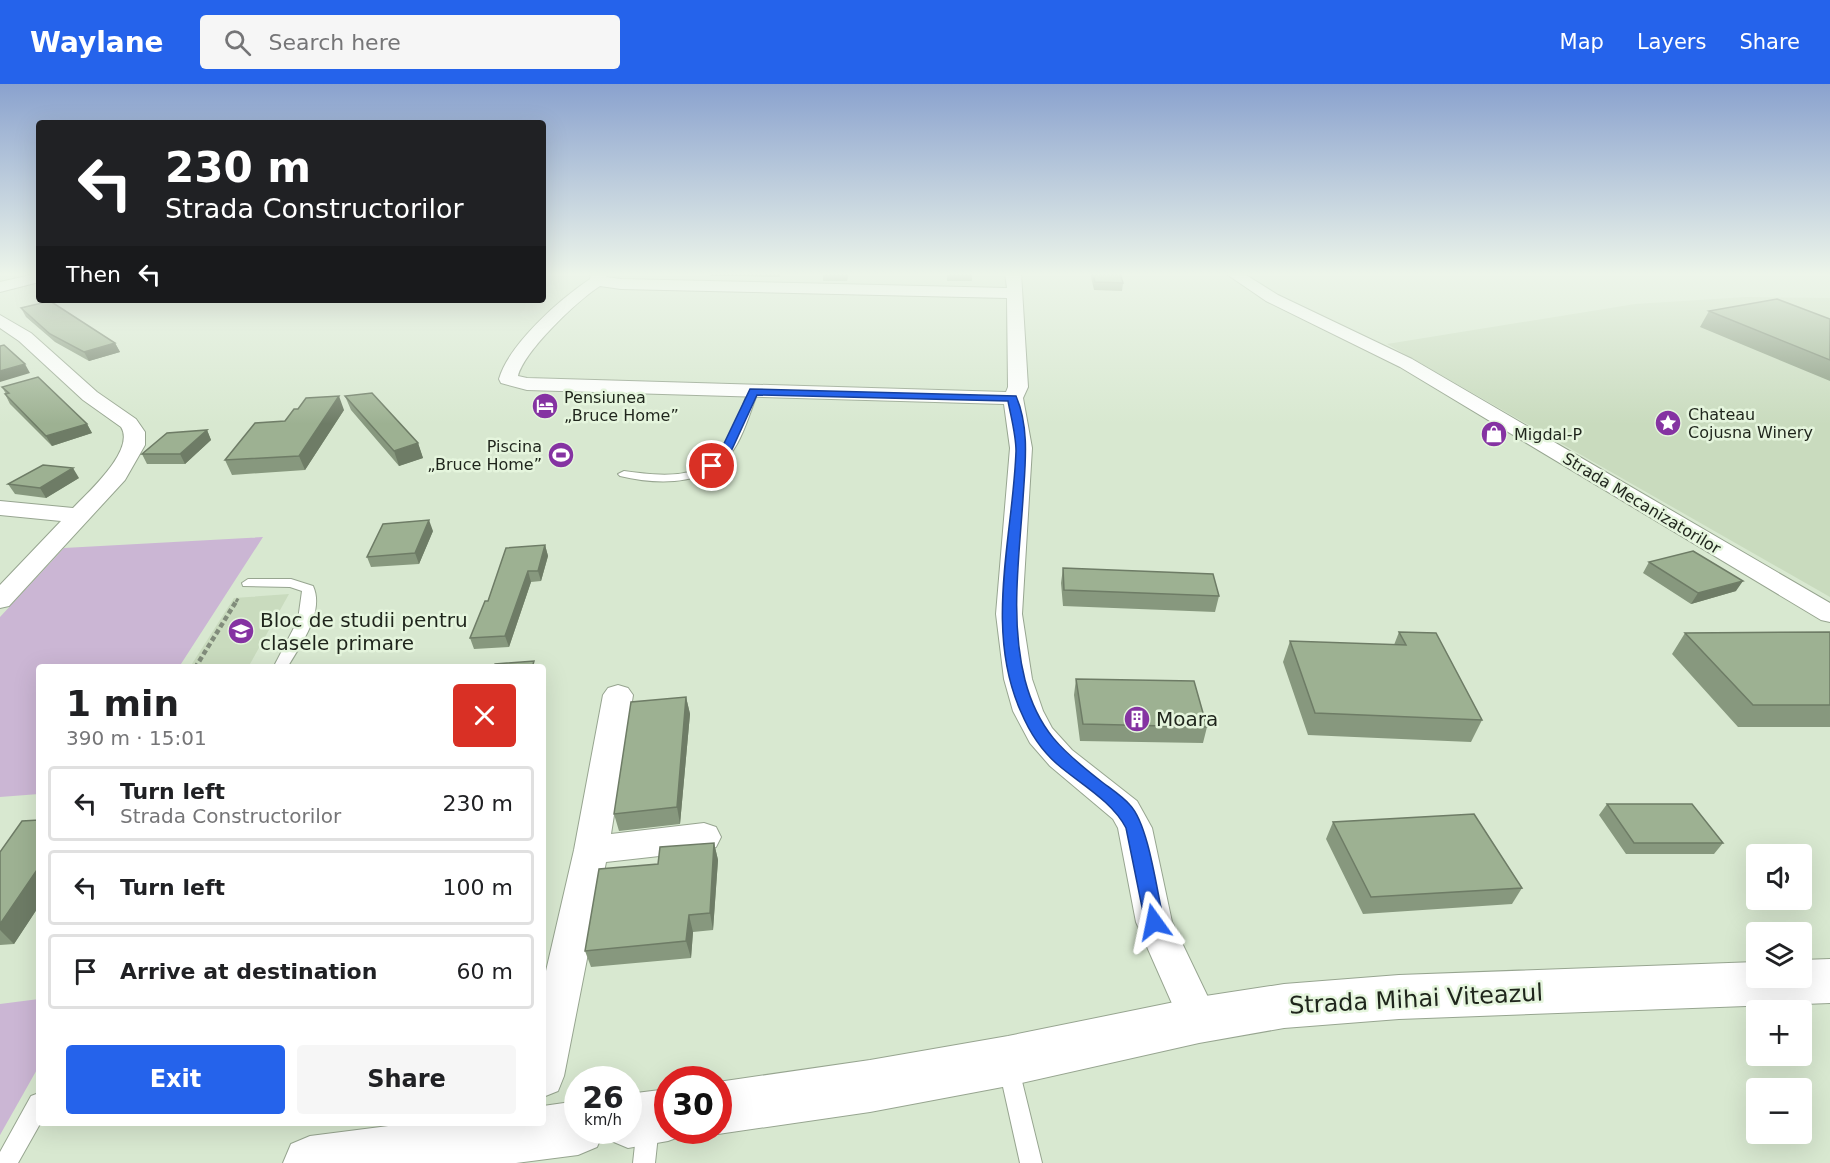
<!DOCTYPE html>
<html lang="en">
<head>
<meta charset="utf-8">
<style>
  :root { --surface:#fff; --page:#f6f6f6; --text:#202124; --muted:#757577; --line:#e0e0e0; --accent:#2563eb }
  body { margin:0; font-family:"DejaVu Sans",sans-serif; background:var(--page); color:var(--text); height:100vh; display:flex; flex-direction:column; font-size:22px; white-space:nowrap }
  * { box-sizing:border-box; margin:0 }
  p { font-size:20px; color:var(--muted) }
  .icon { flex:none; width:33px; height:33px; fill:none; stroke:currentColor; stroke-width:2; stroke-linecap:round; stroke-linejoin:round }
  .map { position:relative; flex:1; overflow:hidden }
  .details { position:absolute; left:36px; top:580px; width:510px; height:462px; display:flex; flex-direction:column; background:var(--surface); border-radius:6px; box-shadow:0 6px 24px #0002 }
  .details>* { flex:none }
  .top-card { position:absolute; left:36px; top:36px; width:510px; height:183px; border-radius:6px; box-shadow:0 6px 24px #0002; background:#202124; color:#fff; overflow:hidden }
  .fabs { position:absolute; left:1746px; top:760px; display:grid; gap:12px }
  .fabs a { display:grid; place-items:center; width:66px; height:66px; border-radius:6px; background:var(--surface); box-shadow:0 6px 24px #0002; font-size:30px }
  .speed { position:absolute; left:564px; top:982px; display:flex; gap:12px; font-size:30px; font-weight:700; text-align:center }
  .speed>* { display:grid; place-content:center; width:78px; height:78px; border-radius:50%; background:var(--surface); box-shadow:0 6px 24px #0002; line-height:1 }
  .speed small { font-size:15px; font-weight:400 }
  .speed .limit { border:9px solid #d22; background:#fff; color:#111 }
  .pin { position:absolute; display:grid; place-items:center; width:51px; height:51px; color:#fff; margin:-26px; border:3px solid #fff; border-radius:50%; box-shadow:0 2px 6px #0007 }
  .me { position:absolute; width:66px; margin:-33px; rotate:348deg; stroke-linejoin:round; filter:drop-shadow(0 0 4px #0008) }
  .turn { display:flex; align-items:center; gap:21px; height:126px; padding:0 30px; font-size:27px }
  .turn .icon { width:78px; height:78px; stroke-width:2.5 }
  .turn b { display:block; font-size:42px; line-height:51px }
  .then { display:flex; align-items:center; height:57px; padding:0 30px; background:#0003; gap:12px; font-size:22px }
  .round { display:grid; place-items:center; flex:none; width:63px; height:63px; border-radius:6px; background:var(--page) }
  .summary { display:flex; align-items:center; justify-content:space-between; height:102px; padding:0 30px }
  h1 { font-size:36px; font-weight:800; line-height:45px }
  .button { display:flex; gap:12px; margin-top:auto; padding:12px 30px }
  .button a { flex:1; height:69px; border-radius:6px; background:var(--accent); color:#fff; font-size:24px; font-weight:800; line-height:69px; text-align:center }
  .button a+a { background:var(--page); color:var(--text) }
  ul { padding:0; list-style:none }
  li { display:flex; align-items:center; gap:18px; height:75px; margin:0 12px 9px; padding:0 18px; border:3px solid var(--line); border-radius:6px }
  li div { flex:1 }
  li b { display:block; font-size:22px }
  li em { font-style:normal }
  header { display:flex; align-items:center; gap:36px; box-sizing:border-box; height:84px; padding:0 30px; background:var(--accent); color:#fff }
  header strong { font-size:28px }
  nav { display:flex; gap:33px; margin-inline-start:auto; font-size:21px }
  .search { width:420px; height:54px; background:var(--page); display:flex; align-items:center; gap:15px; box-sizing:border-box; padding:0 21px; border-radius:6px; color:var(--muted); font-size:22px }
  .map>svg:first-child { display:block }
  .built { fill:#c9dbbe }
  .green { fill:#cbb6d4 }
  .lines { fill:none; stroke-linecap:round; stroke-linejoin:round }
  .lane-casing { stroke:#97a590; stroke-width:2 }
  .street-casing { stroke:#97a590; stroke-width:2 }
  .secondary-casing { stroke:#97a590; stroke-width:2 }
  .path-far1 { stroke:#818c7b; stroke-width:3; stroke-dasharray:4 2; stroke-linecap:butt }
  .path { stroke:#818c7b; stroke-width:4.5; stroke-dasharray:5 3; stroke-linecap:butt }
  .lane { fill:#fff; fill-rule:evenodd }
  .street { fill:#fff; fill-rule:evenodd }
  .secondary { fill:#fff; fill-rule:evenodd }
  .wall { fill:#87987e }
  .shaded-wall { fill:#6e7c66 }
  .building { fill:#9db192; stroke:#6e7c66; stroke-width:1.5 }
  .route { fill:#2563eb; stroke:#184099; stroke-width:1.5 }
  .labels { text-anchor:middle; stroke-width:5; stroke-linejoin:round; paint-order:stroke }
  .far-poi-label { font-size:16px; fill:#1f251c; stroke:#e5f5dd; text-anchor:start }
  .far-street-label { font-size:16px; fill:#1f251c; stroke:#e5f5dd }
  .poi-label { font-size:20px; fill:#1f251c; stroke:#e5f5dd; text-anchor:start }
  .near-street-label { font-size:24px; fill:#1f251c; stroke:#e5f5dd }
</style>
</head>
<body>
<header>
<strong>Waylane</strong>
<div class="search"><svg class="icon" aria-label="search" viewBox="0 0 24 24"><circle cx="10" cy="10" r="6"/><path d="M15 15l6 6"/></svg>Search here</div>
<nav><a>Map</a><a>Layers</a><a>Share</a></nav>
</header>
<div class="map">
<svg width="1830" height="1079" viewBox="0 0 1830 1079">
  <rect width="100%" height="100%" fill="#d8e8d0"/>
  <path class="built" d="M1746,213l84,1v299l-443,-253 248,-40z
    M289,510l-39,70 -60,3 44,-69z"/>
  <path class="green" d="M263,453l-84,130 -140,1v126l-39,3v-180l64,-69z
    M39,915v67l-39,69v-131z"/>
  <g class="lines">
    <defs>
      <path id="lane" d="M753,305l5,3c-7,17 -12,36 -21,52 -23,42 -75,42 -117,32l-2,-2 6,-3c36,5 81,11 102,-27 10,-16 15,-35 22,-52z
        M248,495h43l22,7c12,26 -13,60 -26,82h-14l25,-48 4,-29 -12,-4 -47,-1 -1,-3z
        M1009,975l7,3 3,7 23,94h-22l-21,-94 3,-7z
        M39,1009l1,31 -22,39h-18v-11l31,-56z
        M648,1031l8,3 3,8 -4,37h-22l4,-37 3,-8z"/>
      <path id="street" d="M39,189v9l-39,10v-10z
        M591,189h16l-1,4 15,2 386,9 -2,-15h16l7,114 -5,11 9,50 -10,166 10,65 11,32 9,17 20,22 65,51 15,27 20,94 47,98 -6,13 -14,6 -14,-6 -49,-111 -18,-94 -5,-9 -63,-53 -20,-23 -17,-32 -9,-32 -8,-65 14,-166 -6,-44 -477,-14 -26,-7 -2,-4c10,-35 61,-80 91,-100zM600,202l21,3 386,9 1,89 -2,5 -479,-14 -9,-2c7,-26 59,-75 82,-90z
        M1225,189h18l35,22 134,64 418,244v19l-9,-2 -421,-253 -134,-66z
        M0,231l31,18 66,59 39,27 9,13v13l-20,35 -116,126 -9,2v-23l61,-64 -61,-6v-14l73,7c14,-15 63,-58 48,-81l-38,-27 -64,-59 -19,-13z
        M618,601l10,3 5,7 -22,139 93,-11 12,4 5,10 -5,10 -12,4 -98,11 -42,214 -6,15 -15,6v-113l31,-134 29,-155 5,-7z"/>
      <path id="secondary" d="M1830,875v44l-431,16 -115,9 -85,15 -191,43 -138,26 -152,22 -8,-3h8v-49l152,-22 138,-24 191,-39 85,-13 115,-9 357,-13v16h46v-18z
        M668,1005v42h20l-1,3 -19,7 -40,7 -19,-8 -3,-9h22v-37z
        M578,1017v30h26l-7,16 -19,8 -62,8h-233l8,-19 19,-8 94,-12h139v-18z"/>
    </defs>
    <use href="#lane" class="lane-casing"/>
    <use href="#street" class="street-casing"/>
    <use href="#secondary" class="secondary-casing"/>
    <path class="path-far1" d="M236,518l3,-5"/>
    <path class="path" d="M195,584l42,-68"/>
    <use href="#lane" class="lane"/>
    <use href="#street" class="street"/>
    <use href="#secondary" class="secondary"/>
  </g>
  <path class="wall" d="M710,189h71l-1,4 -70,-1z
    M823,189h26l-2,8h-24z
    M947,189h25v8h-25z
    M1090,189h30l3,10 -1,8 -28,-1z
    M21,224l94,35 5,9 -31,9 -34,-19 -29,-25z
    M1709,227l121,8v62l-130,-54z
    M2,303l85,37 5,9 -40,13 -42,-42 -5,-10h1z
    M345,312l73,47 5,15 -24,8 -48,-56z
    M298,325l46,1 -39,60 -73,5 -7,-15 60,-39z
    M207,346l4,10 -26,24h-38l-5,-10z
    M79,394l-33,20 -31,-4 -7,-10z
    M433,447l-14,33 -48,3 -4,-10z
    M545,461l3,11 -7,25 -10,1 -22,65 -35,2 -4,-11 18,-37z
    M1649,478l87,29 -45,13 -48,-31z
    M1063,484l156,28 -4,16 -152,-6 -2,-23z
    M1399,548l83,88 -11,22 -163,-7 -25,-73 7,-21 104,4z
    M1830,548v95h-92l-66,-73 13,-21z
    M1076,595l131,48 -4,16 -123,-2 -6,-46z
    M686,613l4,17 -10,110 -61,7 -5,-17z
    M1607,720l116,39 -9,11h-88l-27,-39z
    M39,736v86l-25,38 -14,1v-93z
    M1333,738l189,66 -10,16 -149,10 -37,-75z
    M714,759l4,17 -5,70 -20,2 -2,26 -100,9 -6,-16 73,-87z"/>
  <path class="shaded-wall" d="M115,259l5,9 -31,9 -5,-9z
    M25,280l5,9 -30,9v-11z
    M339,312l5,14 -39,60 -6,-14z
    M87,340l5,9 -40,13 -6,-10z
    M207,346l4,10 -26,24 -5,-10z
    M418,359l5,15 -24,8 -5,-15z
    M73,384l6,10 -33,20 -6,-10z
    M429,436l4,11 -14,33 -4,-11z
    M545,461l3,11 -7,25 -3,-10z
    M528,487l3,11 -22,65 -4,-11z
    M1743,497l-7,10 -45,13 7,-11z
    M686,613l4,17 -10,110 -3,-17z
    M714,759l4,17 -5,70 -3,-17z
    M39,783v39l-25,38 -14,-14v-6z
    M689,831l4,17 -2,26 -5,-17z"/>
  <path class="building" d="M1093,189h27l3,10 -28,-1z
    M1777,215l53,20v41l-121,-49z
    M50,217l65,42 -31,9 -34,-18 -29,-26z
    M4,261l21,19 -25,7v-25z
    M38,293l49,47 -41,12 -41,-42 4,-1 -7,-6z
    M372,309l46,50 -24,8 -49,-55z
    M339,312l-40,60 -74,4 30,-37 30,-2 9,-12h4l8,-11z
    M207,346l-27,24h-38l25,-21z
    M43,381l30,3 -33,20 -32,-4z
    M429,436l-14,33 -48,4 16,-33z
    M545,461l-7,26h-10l-23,65 -35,2 15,-37h3l18,-53z
    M1693,467l50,30 -45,12 -49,-31z
    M1063,484l150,6 6,22 -155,-6z
    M1399,548l37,1 46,87 -167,-7 -25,-72 116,4z
    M1830,548v73h-77l-68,-72z
    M534,577l-2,7h-38l1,-4z
    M1076,595l118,2 13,46 -124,-3z
    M686,613l-9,110 -63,7 17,-112z
    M1607,720h85l31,39h-89z
    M1474,730l48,74 -151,9 -38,-75z
    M39,736v47l-39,57v-72l22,-31z
    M714,759l-4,70 -21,2 -3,26 -101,10 14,-82 59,-5 2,-17z"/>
  <linearGradient id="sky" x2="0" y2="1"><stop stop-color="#8aa2ce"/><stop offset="0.56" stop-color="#edf5ea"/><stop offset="1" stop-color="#edf5ea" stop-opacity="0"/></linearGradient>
  <rect width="1830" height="340" fill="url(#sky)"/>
  <path class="route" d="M750,305l266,7c14,32 9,70 7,103 -4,60 -13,122 2,181 13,50 37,71 77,102 9,7 20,14 28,23 19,20 27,88 34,117l-3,5 -7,3 -6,-3 -3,-5 -19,-94c-14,-27 -46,-44 -69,-64 -16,-14 -28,-33 -36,-52 -37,-82 -8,-176 -5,-261 0,-16 -5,-34 -8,-50l-251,-6 -29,63 -12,10h-8l-2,-2 12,-10z"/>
  <defs>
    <symbol id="hotel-disc" viewBox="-11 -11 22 22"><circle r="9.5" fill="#8533a2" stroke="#e5f5dd"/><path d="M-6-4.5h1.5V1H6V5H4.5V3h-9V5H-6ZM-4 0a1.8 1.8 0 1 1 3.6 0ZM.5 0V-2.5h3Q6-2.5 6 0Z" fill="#fff"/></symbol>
    <symbol id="sight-disc" viewBox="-11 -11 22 22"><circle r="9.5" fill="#8533a2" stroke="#e5f5dd"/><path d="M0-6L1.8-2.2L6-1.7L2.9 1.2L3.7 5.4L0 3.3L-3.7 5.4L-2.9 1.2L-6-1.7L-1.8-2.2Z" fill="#fff"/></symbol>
    <symbol id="shop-disc" viewBox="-11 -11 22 22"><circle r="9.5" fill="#8533a2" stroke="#e5f5dd"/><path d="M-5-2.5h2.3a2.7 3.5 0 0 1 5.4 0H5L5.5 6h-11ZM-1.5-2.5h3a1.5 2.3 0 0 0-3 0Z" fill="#fff"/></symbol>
    <symbol id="stadium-disc" viewBox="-11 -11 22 22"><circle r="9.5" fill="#8533a2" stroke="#e5f5dd"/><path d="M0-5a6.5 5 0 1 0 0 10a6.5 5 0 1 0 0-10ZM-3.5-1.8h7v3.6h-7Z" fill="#fff"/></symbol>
    <symbol id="school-disc" viewBox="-11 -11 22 22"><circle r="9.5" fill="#8533a2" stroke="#e5f5dd"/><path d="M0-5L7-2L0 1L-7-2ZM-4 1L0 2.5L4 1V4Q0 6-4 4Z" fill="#fff"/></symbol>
    <symbol id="building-disc" viewBox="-11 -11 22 22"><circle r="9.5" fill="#8533a2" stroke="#e5f5dd"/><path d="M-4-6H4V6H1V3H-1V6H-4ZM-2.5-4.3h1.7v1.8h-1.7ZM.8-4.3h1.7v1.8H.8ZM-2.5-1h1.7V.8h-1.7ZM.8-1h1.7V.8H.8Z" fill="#fff"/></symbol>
  </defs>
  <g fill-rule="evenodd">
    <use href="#hotel-disc" x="530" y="307" width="30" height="30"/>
    <use href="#sight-disc" x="1653" y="324" width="30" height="30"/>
    <use href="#shop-disc" x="1479" y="335" width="30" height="30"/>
    <use href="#stadium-disc" x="546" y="356" width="30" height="30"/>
    <use href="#school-disc" x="226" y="532" width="30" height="30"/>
    <use href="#building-disc" x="1122" y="620" width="30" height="30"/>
  </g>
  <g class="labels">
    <g class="far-poi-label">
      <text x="564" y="319">Pensiunea<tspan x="564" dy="18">„Bruce Home”</tspan></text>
      <text x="1688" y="336">Chateau<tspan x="1688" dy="18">Cojusna Winery</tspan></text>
      <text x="1514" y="356">Migdal-P</text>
      <text x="542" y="368" text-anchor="end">Piscina<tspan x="542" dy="18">„Bruce Home”</tspan></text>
    </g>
    <g class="far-street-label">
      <text transform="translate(1642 419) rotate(31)" y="6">Strada Mecanizatorilor</text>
    </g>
    <g class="poi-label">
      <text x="260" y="543">Bloc de studii pentru<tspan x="260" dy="23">clasele primare</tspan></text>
      <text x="1156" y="642">Moara</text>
    </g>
    <g class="near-street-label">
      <text transform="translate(1416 915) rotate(-3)" y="8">Strada Mihai Viteazul</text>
    </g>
  </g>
</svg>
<div class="fabs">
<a><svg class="icon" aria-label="sound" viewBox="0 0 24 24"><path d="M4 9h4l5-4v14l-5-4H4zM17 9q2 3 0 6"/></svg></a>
<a><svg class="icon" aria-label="layers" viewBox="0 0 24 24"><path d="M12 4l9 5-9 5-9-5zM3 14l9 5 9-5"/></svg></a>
<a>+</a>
<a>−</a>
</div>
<div class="speed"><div>26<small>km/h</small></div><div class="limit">30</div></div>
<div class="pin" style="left:712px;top:382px;background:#d93025"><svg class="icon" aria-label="arrive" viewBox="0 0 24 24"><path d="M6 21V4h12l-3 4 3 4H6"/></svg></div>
<svg class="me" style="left:1154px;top:838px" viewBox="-20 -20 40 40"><path d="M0-17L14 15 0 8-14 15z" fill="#2563eb" stroke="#fff" stroke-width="4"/></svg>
<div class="top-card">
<div class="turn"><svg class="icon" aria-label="left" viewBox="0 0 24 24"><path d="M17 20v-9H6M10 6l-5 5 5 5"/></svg><div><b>230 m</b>Strada Constructorilor</div></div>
<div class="then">Then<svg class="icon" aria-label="left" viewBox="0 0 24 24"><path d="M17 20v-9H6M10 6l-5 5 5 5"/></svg></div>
</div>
<section class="details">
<div class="summary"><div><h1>1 min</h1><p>390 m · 15:01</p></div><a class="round" style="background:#d93025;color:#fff"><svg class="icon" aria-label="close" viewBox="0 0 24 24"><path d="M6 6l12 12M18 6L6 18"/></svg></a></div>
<ul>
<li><svg class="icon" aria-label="left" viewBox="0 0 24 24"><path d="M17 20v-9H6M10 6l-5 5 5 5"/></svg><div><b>Turn left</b><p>Strada Constructorilor</p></div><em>230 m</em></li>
<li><svg class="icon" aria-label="left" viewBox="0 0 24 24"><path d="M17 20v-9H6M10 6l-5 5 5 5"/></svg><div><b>Turn left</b></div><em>100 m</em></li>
<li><svg class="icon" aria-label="arrive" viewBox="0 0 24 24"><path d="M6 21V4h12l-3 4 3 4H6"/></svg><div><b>Arrive at destination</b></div><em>60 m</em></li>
</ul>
<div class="button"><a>Exit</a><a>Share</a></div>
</section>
</div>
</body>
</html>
